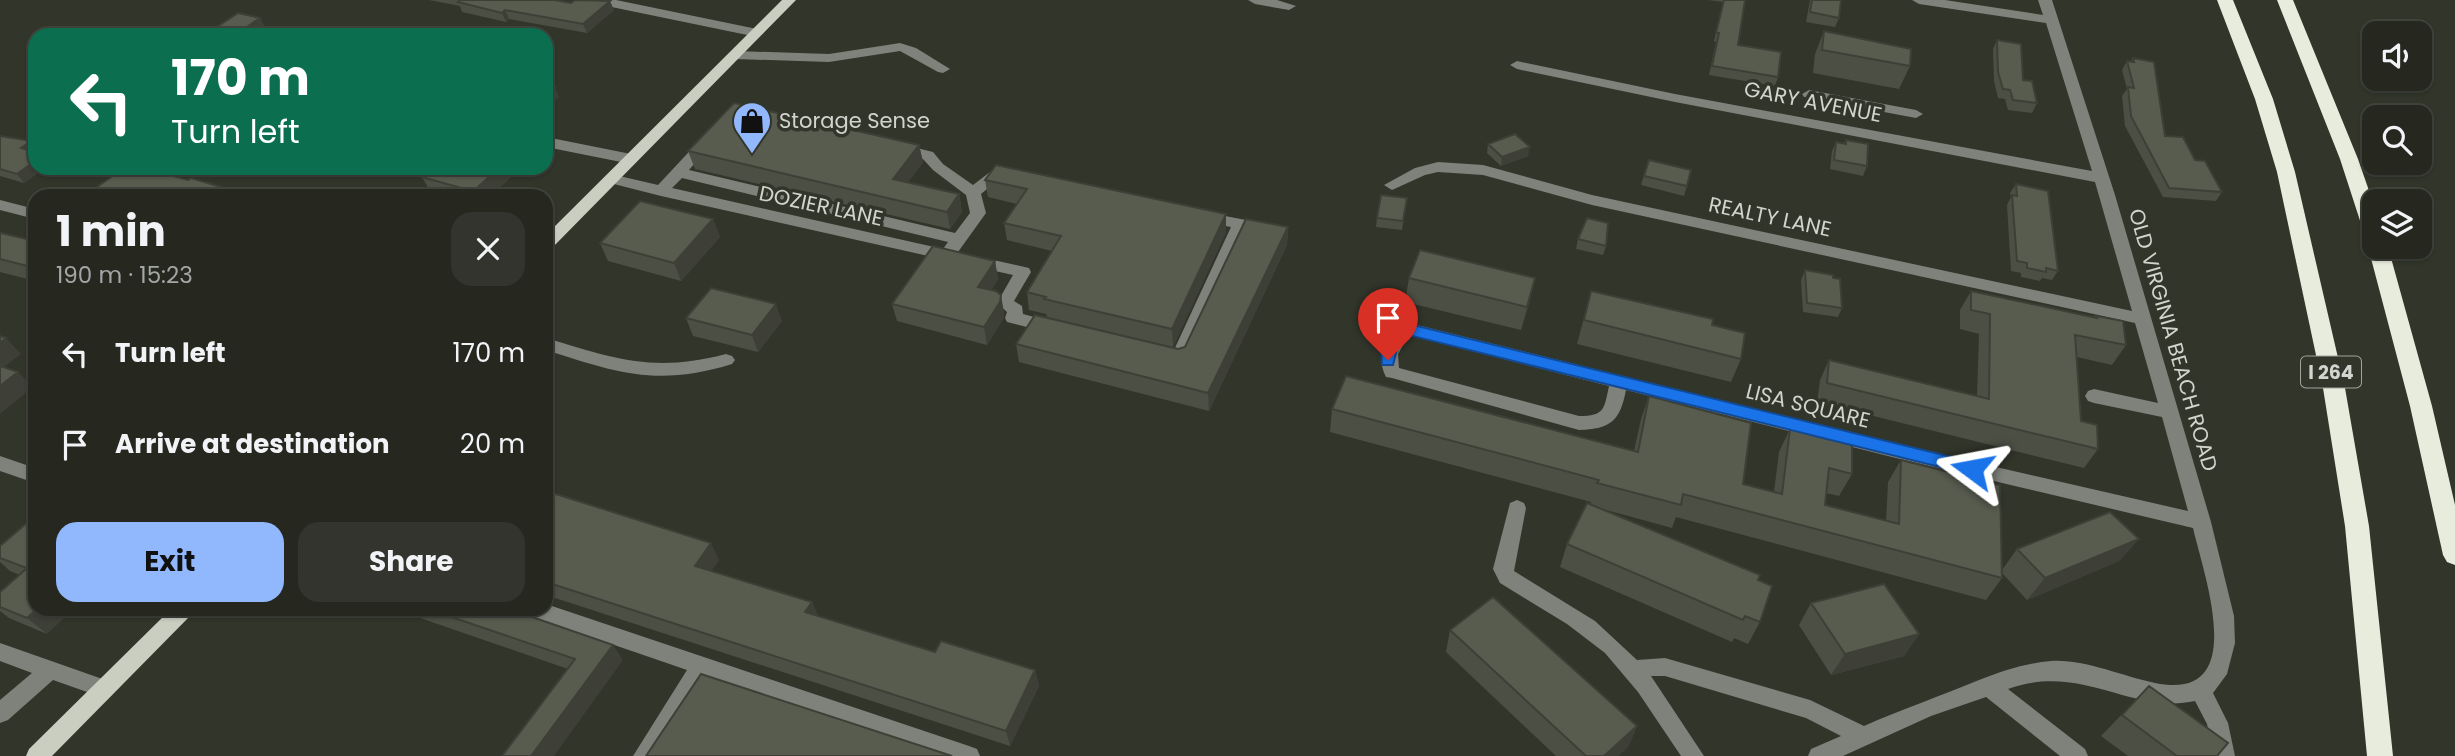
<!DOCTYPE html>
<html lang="en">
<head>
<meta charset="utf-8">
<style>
  :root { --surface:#262820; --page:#32342d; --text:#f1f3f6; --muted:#a4a6a5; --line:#42443e; --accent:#91b8fd }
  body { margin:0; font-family:Poppins,sans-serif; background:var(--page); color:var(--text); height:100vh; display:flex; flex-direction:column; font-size:26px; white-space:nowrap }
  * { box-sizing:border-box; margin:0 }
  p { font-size:23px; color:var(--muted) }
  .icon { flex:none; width:38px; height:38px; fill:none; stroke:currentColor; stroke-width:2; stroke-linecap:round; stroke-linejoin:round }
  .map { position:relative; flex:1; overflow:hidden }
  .panel { position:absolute; left:28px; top:189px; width:525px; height:427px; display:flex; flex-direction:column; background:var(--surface); border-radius:21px; box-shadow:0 2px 5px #0004,0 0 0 2px var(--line) }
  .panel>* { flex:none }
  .top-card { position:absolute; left:28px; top:28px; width:525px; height:147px; border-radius:21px; box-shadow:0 2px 5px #0004,0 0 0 2px var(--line); background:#0b6e4f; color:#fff; overflow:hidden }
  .controls { position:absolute; left:2362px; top:21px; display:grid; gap:14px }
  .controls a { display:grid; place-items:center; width:70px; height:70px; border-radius:14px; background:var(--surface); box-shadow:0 2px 5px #0004,0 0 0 2px var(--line); font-size:35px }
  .pin { position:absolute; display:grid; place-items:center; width:60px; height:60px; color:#fff; margin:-72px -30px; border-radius:50% 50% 50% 0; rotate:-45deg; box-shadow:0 0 7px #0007 }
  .pin .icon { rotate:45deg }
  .me { position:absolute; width:77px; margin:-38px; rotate:283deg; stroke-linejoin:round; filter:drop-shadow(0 0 5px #0008) }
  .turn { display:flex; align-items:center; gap:24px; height:147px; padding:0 28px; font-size:32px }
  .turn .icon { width:91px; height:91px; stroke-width:2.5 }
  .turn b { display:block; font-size:49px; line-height:60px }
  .round { display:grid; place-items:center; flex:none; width:74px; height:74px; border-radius:21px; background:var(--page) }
  .summary { display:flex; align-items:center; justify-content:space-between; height:119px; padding:0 28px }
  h1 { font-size:42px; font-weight:700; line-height:52px }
  .action { display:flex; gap:14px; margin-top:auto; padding:14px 28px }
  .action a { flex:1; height:80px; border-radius:21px; background:var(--accent); color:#111; font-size:28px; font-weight:700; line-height:80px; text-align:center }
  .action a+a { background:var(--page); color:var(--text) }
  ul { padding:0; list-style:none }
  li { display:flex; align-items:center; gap:21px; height:91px; padding:0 28px }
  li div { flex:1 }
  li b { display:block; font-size:26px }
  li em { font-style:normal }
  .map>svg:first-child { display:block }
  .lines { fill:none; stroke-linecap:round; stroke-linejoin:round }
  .minor { fill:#7f817b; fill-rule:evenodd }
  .major { fill:#cacec1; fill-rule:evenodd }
  .highway { fill:#e8ecdd; fill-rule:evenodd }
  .wall { fill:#4c4f44 }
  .shaded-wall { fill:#3e4037 }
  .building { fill:#585c4f; stroke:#3e4037; stroke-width:2 }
  .route { fill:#1a73e8; stroke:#114b97; stroke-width:2 }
  .labels { text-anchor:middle; stroke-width:7; stroke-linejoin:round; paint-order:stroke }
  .shield { fill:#32352a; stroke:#a2a49c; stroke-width:2 }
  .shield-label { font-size:19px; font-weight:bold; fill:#d2d4cd }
  .street-label { font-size:21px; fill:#d2d4cd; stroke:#32352a }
  .poi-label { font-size:21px; fill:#d2d4cd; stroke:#32352a; text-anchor:start }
</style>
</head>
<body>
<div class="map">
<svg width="2455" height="756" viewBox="0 0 2455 756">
  <rect width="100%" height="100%" fill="#32352a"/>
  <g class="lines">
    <path class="minor" d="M590,0h26l141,29 7,4 -7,4 -160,-33z
      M1248,0h29l19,6 -7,4 -34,-6z
      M1912,0h33l98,15 -5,-15h14l63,195 96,327 23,94 1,27 -8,31 -14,19 15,30 7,33h-22l-6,-32 -12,-23c-64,14 -113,-39 -187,-12l77,60 3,7h-28l-74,-59 -55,19 -88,40h-35l3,-7 30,-13 -35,-18 -141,-42h-14l53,80h-23l-43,-64 -33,-39 -38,-29 -67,-41 -7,-14 17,-66 7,-3 7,3 2,5 -12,63 81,50 42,39 28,-2 145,42 54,26c38,-17 77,-30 115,-46 23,-9 47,-17 72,-19 34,-2 70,15 104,22 96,20 49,-107 38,-155l-297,-70 -270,-68c-6,31 -15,39 -47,40l-187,-52 -6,-1c-11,-21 0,-37 13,-53l6,-2 491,122 292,67 -26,-94 -68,-14 -6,-2 -3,-5 3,-5 6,-2 64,14 -23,-80 -543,-118 -109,-30 -45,-3 -13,3 -33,15 -8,-5 31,-17 23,-6 45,3 109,30 540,116 -37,-129 -420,-80 -158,-33 -7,-4 7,-4 158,33 417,77 -46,-148 -127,-19zM1409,335l200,51c-5,23 -4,30 -30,30l-180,-48 -1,-14z
      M900,43l16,5 34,21 -7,4 -5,-1 -38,-21 -71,11 -94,-3 -7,-4 7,-4 94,3z
      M1809,90l107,20 7,4 -7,4 -112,-21 -2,-3z
      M546,137l85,17 7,5 -7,5 -85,-17z
      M705,138l7,5 -23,27 266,63 15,-20 -4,-18 -33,-25 -10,-11 -31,-8 -2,-3 2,-3 5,-2 36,9 10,12 30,21 17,-13 20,2 3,3 -3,3h-12l-17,14 5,19 -28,39 71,16 2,4 -17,29 8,5 1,8 37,10 2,4 -8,6 -47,-12 -2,-4 2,-6 -10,-9 16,-28 -352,-79 -55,-14 -3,-3 8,-5 47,11 42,-45zM682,178l266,64 -5,7 -271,-61z
      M0,200l35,9v10l-35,-9z
      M1204,212l42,8 2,4 -60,134 -3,4 -6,2 -19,-5 -3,-4 3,-4 14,-1 57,-123 -33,-6 -2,-4 2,-4z
      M546,338c69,21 108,35 180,16l6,2 3,4 -3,4c-74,23 -115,9 -186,-14z
      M0,456l35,12v15l-35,-12z
      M546,604l423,142 8,3 3,7h-41l-233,-80 -50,80h-23l54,-86 -160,-55 -3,-6h22z
      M0,643l111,39 4,7 -4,7 -7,2 -51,-18 -45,40 -8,3v-23l32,-27 -32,-12z"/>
    <path class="major" d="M782,0h14l-244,248 -6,1v-14z
      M171,609h23l-3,6 -139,141h-26l3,-7z"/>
    <path class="highway" d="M2217,0h16l40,99 22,73 50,216 24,138 24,230h-26l-22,-230 -22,-138 -46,-216 -22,-73z
      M2277,0h16l65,159 17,49v39h13l44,159 23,99v60l-8,-3 -4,-7 -33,-149 -42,-159 5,-5 -8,-6 -25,-77z"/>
  </g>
  <path class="wall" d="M429,0h125l60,10 -27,23 -78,-14 -3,3 -44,-10 -2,-6z
    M1708,0h37l-7,45 40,32 -3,9 -66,-11 7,-33 -2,-1 9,-39z
    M1810,0h31l-2,18 -4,9 -29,-5z
    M1824,31l86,35 -11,23 -86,-16 2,-19z
    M1997,40l40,63 -5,10 -24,-3 -3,-11 -7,-1 -4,-17 -1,-32z
    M2133,58l32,78 30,24 27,32 -6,9 -53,-4 -38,-71 -3,-30 5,-7 -5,-19 5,-9h4z
    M0,136l32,5 3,3v24h10l-21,15 -24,-7z
    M1846,140l21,26 -4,10 -33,-7 2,-18 4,-9 8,1z
    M1488,144l40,12 -27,10 -14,-13z
    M919,145l4,17 -15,20 51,12 3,18 -12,17 -255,-60 -7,-18z
    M1649,160l38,26 -3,10 -43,-11z
    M433,168h106l-8,7 -14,-4 -21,20 2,5h-49l-19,-5 -8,-14z
    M154,175l34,5 63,16h-147l-7,-9z
    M985,180l241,34v18l-53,115 -126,-30 -1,-3 -17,-4 -2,-18 25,-41 -45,-11 -3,-17 13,-19 -29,-7z
    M2016,184l42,87 -6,9 -10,-2 -2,3 -19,-4v-4l-10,-2 -4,-66 4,-8 -1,-4z
    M1407,198l-5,32 -26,-3 1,-9z
    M713,219l7,18 -39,44 -73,-20 -8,-18z
    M1288,227l-1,18 -78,166 -190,-49 -3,-18 162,5 7,-2z
    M0,234l35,7v40l-35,-9z
    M1578,239l28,7 -3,9 -27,-6z
    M995,261l3,18 -7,11 13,23 -1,6 -16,26 -90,-24 -5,-17z
    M1805,270l28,8 9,30 -4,9 -35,-5 -2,-32z
    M1409,278l121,23 -9,29 -116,-28z
    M1591,291l121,34 29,34 -10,23 -154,-38z
    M1971,291l124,27 1,-2 30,29 -14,20 -35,-8 4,64 17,28 -14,19 -267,-66 3,-22 9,-20 148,36 2,-62 -19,-5v-19z
    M686,318l96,3 -24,31 -65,-16z
    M1649,396l94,88 31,8 5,-40 11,-23 62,45 -13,22 -13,-3 -1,12 61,16 2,-39 13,-22 101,110 15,-21 122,-10 -20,22 -92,39 -25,-27v5l-16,22 -310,-83 -4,11 -73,-20 159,72 2,42 -12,22 -14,-6 -2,4 -172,-75 7,-23 24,-42 -261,-70 2,-23 302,42 7,-32z
    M546,491l173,69 -8,11 101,31 6,14 117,36 100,18 4,16 -29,60 -464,-151z
    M35,516l12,118 -38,-16 -9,-7v-19l20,-17 -10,-4 -10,-9v-16z
    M1811,603l108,31 -15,22 -73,19 -32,-50z
    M394,609h115l114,51 -55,9z
    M1450,630l187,96 -9,21 -10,9h-62l-110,-104z
    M2149,686l68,70h-89l-27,-20z"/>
  <path class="shaded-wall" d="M610,1l4,9 -27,23 -4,-9z
    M505,10l4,9 -3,3 -4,-9z
    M260,18l5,9 -11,8h-19z
    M555,87l4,10 -13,12v-13z
    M32,141l3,3v8l-14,-4z
    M919,145l4,17 -26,35 -4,-18z
    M546,146l5,11 -5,5z
    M1530,147l-2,9 -27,10 1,-9z
    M35,161v7h10l-21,15 -7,-9z
    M499,168h17l1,3 -21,20 2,5h-14l-5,-10z
    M528,168h11l-8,7z
    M959,194l3,18 -12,17 -3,-17z
    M1226,214v18l-53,115 -1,-18z
    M713,219l7,18 -39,44 -7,-18z
    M1288,227l-1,18 -78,166 -1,-18z
    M995,261l3,18 -16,25 -4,-17z
    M1535,278l-5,23 -9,29 6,-23z
    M1001,295l3,18 -1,6 -16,26 -3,-18z
    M776,304l6,17 -24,31 -6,-17z
    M6,338l15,16 -21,16v-27z
    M18,372l15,15 -33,27v-28z
    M2139,539l-20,22 -92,39 18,-22z
    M711,543l8,17 -16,22 -8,-16z
    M812,602l7,16 -14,-6z
    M37,609h37l-27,25 -20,-16z
    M1919,634l-15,22 -73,19 14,-21z
    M613,645l10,15 -69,96h-23z
    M1035,670l4,16 -29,60 -4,-15z
    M1637,726l-9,21 -10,9h-14z"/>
  <path class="building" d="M461,0h93l17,3 4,-3 35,1 -27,23 -78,-14 -3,3 -44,-11z
    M1724,0h21l-7,45 43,7 -3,25 -66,-11 7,-33h-3z
    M1812,0h29l-2,18 -29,-6z
    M238,13l22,5 -25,17h-11l-13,-4z
    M1824,31l87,18 -1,17 -88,-16z
    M1997,40l24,4 2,36 9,1 5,22 -24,-3 -3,-10 -7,-1 -5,-17z
    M2133,58l21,4 11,74 18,1 12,23 10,1 17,31 -53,-4 -38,-72 -3,-29 6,1 -7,-27 7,1z
    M546,86l9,1 -9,9z
    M734,103l185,42 -26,34 66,15 -12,18 -259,-61z
    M1515,134l15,13 -28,10 -14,-13z
    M0,136l32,5 -11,7 14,4v9l-18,13 -17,-5z
    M1846,140l22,4 -1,22 -33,-6 2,-18 10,2z
    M1649,160l42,10 -4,16 -43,-10z
    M996,165l230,49 -54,115 -128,-30 2,-2 -19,-5 34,-56 -57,-13 23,-34 -42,-9z
    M124,168h5l25,7 4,-3 30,8 3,-2 60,18h-75l-12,-3 -5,3h-31l-31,-9z
    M433,168h66l-20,18 16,4 -6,6h-32l8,-7 -43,-12z
    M2016,184l32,7 10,80 -12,-3v4l-19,-4v-5l-10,-2 -5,-66 5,1z
    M1381,195l26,3 -4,23 -26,-3z
    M640,201l73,18 -39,44 -74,-20z
    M1587,218l21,5 -2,23 -28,-7z
    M1246,219l42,8 -80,166 -192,-49 19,-29 143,34 7,-2z
    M1,233l34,8v27l-35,-9v-25z
    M933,246l62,15 -17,26 18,4 5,4 -1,7 -16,25 -92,-23z
    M1420,250l115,28 -8,29 -118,-29z
    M1805,270l28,5v3l7,1 2,29 -35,-5z
    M711,288l65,16 -24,31 -66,-17z
    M1591,291l122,28 -1,6 33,8 -4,26 -157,-39z
    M1971,291l126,27 -1,-2 27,5 3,24 -51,-10 6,86 16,4 1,24 -271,-66 2,-23 160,39 1,-85 -19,-4z
    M0,336l6,2 -6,5z
    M0,366l18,6 -18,14z
    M1346,376l292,76 11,-56 102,27 -8,61 39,10 8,-65 29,8 33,8v29l-23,-6 -4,37 74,19 2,-64 99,25 2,93 -319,-84 -2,11 -84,-22 2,-3 -267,-71z
    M546,491l165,52 -16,23 117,36 -7,10 130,40 6,-11 94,29 -29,61 -460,-149z
    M1587,503l173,72 -2,5 14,6 -12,36 -15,-6 -2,4 -176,-76z
    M2110,512l29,27 -94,39 -28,-29z
    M35,516v93h2l-10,9 -27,-11v-15l27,-24 -27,-10v-12z
    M1884,584l35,50 -74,20 -34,-51z
    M1493,597l144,129 -33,30h-18l-136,-126z
    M428,609h81l104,36 -82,111h-29l73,-97z
    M701,674l251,82h-306z
    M2149,686l79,57 -11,13h-40l-55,-41z"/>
  <path class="route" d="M1405,323l567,139 6,2 2,5 -2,5 -6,1 -563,-140 -12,14 -4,16h-11l-1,-17 19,-24z"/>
  <defs>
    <symbol id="shop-pin" viewBox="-11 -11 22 30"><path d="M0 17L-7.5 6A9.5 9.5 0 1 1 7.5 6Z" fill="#91b8fd" stroke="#32352a"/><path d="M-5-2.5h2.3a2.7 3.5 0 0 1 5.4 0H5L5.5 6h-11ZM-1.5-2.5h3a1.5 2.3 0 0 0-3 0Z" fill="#111"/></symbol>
  </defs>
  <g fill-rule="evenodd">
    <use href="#shop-pin" x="730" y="99" width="44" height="60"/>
  </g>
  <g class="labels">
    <rect class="shield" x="2301" y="356.5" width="60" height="31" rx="5"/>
    <g class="shield-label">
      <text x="2331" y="379">I 264</text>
    </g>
    <g class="street-label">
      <text transform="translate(1813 102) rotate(11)" y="7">GARY AVENUE</text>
      <text transform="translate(821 206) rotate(12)" y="7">DOZIER LANE</text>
      <text transform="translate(1770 217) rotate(12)" y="7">REALTY LANE</text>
      <text transform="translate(2173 340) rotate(74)" y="7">OLD VIRGINIA BEACH ROAD</text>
      <text transform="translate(1808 406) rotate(14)" y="7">LISA SQUARE</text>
    </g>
    <g class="poi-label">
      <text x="779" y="128">Storage Sense</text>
    </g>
  </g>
</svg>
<div class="controls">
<a><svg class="icon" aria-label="sound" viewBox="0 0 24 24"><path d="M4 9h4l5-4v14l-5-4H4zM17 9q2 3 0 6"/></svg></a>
<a><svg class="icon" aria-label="search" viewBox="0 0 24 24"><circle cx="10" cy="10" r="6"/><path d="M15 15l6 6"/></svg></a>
<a><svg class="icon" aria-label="layers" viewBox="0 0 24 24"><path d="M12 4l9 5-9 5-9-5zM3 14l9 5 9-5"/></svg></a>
</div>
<div class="pin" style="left:1388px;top:360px;background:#d93025"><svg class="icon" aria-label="arrive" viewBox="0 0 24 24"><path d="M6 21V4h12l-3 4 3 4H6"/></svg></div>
<svg class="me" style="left:1972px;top:469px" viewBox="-20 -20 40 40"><path d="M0-17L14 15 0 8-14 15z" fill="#1a73e8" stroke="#fff" stroke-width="4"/></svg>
<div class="top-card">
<div class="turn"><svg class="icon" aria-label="left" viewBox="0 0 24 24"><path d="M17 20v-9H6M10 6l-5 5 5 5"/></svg><div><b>170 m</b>Turn left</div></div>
</div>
<section class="panel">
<div class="summary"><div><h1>1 min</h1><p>190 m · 15:23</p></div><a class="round"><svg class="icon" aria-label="close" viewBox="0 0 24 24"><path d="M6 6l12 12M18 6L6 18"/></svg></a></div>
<ul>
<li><svg class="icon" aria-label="left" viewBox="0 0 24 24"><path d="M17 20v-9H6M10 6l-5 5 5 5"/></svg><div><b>Turn left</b></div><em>170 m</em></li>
<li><svg class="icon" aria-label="arrive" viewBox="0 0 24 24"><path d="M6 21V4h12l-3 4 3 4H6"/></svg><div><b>Arrive at destination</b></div><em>20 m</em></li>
</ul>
<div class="action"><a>Exit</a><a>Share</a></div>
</section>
</div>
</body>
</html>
